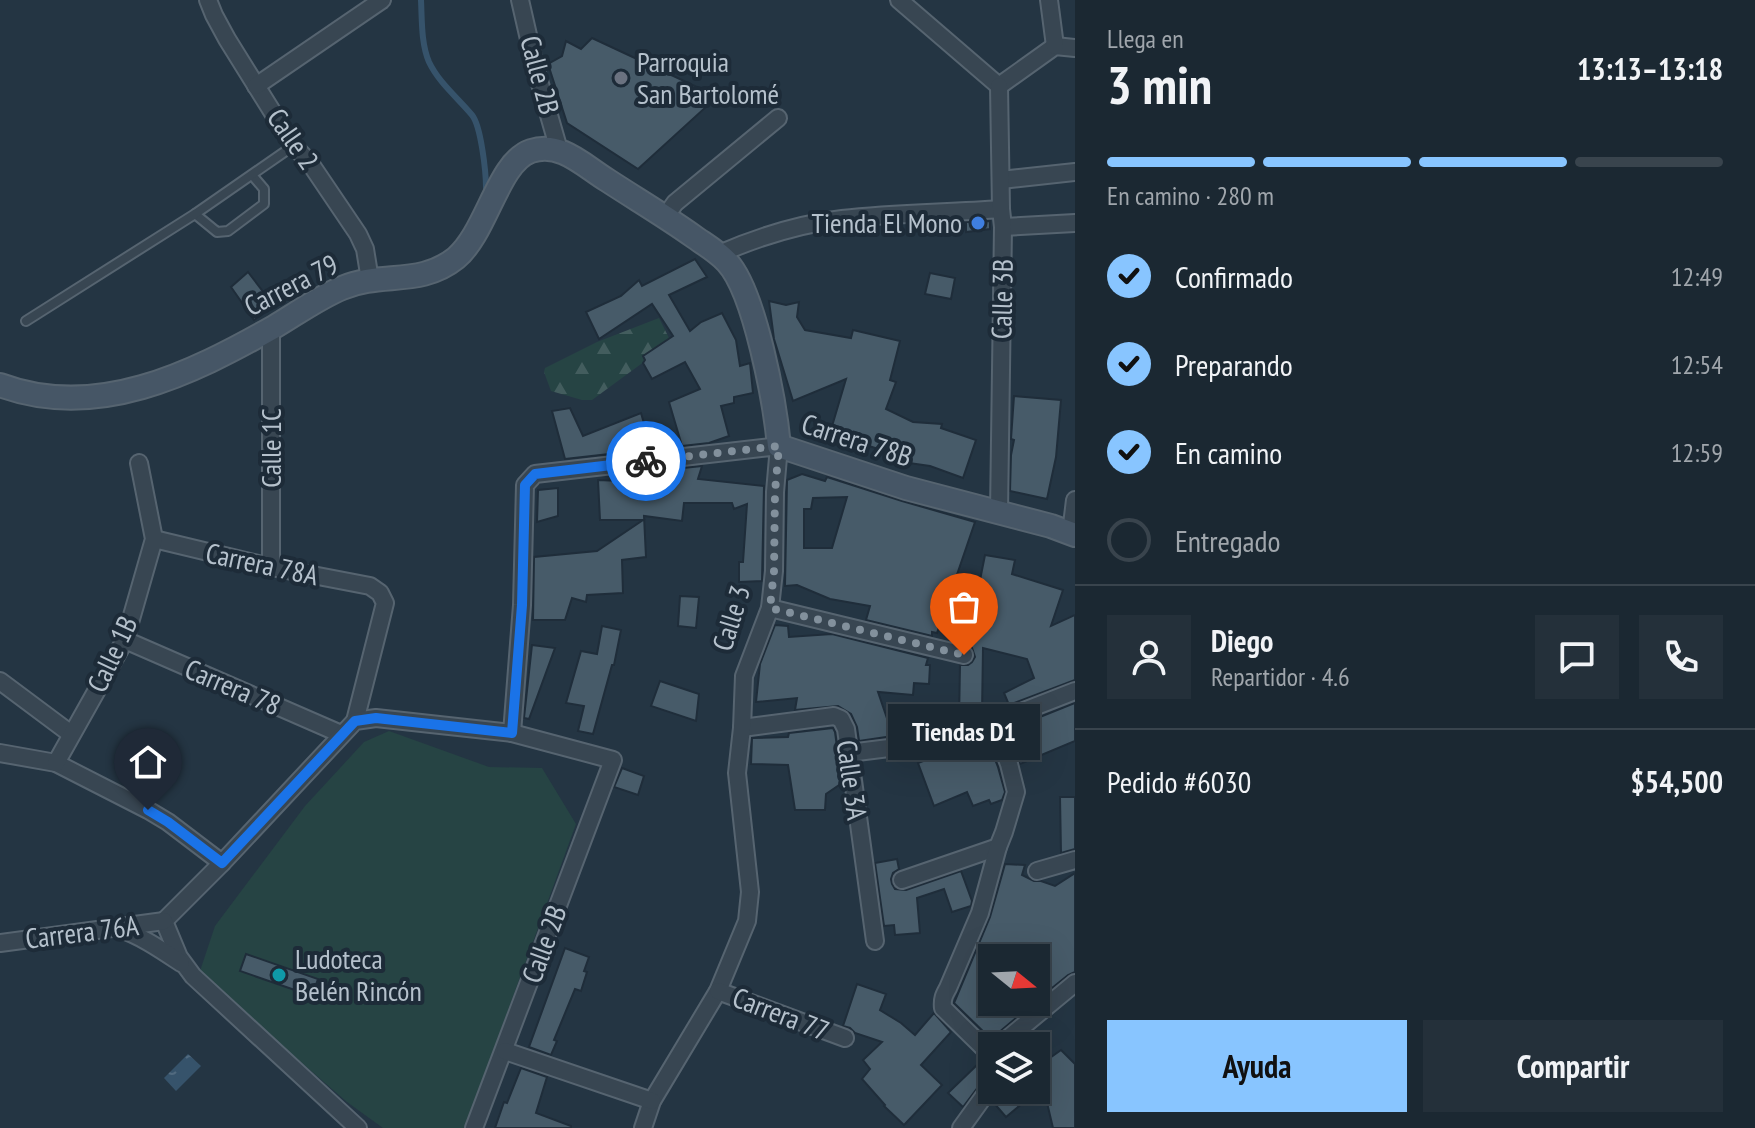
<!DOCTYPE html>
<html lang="es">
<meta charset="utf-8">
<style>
:root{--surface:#1b2832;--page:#24303a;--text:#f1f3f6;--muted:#a0a6ac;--line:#39444d;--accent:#88c5ff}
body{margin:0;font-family:"PT Sans Narrow",sans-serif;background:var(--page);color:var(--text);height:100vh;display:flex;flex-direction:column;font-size:30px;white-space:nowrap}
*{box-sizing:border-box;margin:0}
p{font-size:26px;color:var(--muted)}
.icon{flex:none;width:44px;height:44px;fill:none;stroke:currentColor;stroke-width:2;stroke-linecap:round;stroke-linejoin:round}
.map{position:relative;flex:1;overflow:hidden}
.details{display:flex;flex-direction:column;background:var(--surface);width:680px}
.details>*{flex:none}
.needle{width:52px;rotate:108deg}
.controls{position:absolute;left:978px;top:944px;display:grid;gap:16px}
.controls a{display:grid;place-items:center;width:72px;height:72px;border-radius:0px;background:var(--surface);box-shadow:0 8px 32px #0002,0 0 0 2px var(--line);font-size:40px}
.pin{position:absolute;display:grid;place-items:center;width:68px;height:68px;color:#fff;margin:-82px -34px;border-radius:50% 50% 50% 0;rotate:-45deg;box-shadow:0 0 8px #0007}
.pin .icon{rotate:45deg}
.courier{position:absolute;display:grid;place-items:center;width:80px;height:80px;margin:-40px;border:6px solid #1a73e8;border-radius:50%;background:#fff;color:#222;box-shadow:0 2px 10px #0007}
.bubble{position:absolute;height:56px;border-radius:0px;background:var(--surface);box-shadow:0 8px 32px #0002,0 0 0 2px var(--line);font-size:26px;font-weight:800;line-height:56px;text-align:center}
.headline em{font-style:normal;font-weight:800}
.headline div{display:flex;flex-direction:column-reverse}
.headline{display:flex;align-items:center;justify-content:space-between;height:136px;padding:0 32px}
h1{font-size:52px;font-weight:800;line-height:60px}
.bar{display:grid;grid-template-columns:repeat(4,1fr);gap:12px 8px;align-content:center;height:96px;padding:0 32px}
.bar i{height:10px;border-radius:6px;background:var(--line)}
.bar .current{background:var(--accent)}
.bar p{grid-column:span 4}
.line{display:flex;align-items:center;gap:20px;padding:0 32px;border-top:2px solid var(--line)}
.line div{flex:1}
.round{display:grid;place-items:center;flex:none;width:84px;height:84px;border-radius:0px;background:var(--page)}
ol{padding:0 32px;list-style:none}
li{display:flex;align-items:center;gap:24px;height:88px}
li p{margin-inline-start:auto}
li .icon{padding:8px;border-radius:50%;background:var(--accent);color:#111;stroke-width:4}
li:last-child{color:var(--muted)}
li i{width:44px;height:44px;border:4px solid var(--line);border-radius:50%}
.cta{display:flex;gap:16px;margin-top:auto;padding:16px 32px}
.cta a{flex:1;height:92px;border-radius:0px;background:var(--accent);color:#111;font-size:32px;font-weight:800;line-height:92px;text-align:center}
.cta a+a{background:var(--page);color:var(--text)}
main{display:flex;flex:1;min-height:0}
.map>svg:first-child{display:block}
</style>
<main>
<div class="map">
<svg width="1075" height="1128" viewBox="0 0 1075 1128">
<defs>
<pattern id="forest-firs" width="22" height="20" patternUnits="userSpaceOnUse" patternTransform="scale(2)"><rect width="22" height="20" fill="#264444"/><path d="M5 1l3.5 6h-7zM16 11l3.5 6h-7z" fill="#435d5e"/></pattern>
<pattern id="water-ripples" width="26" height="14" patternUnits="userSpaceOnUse" patternTransform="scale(2)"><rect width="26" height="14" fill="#36536b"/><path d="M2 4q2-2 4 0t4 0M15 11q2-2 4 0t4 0" fill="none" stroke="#516a7f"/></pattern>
</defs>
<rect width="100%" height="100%" fill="#243543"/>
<path fill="url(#forest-firs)" d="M659 318 671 342 592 400H582L551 391 544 372 545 368 597 342Z"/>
<path fill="#264444" d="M389 731 489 767 542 768 576 824 465 1128H383L347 1102 199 974 215 926 305 806 364 742Z"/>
<path fill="url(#water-ripples)" d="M188 1054 201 1066 176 1091 164 1078Z"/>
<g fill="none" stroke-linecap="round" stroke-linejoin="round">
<path stroke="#36536b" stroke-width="6" d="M421 0C422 20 421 43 429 62 439 83 458 98 472 115 481 126 486 172 486 188"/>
</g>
<g fill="#475b69" stroke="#1f2d3a" stroke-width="2" fill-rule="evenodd">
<path d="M592 38 712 94 706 107 638 169 567 123 548 64 562 56 566 41 581 49Z"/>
<path d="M990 221V229L966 232V222Z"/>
<path d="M695 259 707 277 669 295 690 331 701 322 722 313 736 340 740 366 750 363 753 393 734 397V403L721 406 729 436 709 443 682 446 669 402 700 389 685 362 652 379 643 363 645 360 643 356 673 336 652 304 599 339 586 312 621 296 639 280 642 286Z"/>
<path d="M248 272 274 306 254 320 231 287Z"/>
<path d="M930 273 955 278 951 299 925 294Z"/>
<path d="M769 301 786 305 799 302 797 317 805 330 851 338 853 330 900 341 890 380 896 382 886 409 913 422 942 424 941 428 976 440 963 478 930 466 909 463 910 461 899 456 830 433 846 379 793 401 774 339Z"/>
<path d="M1014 396 1061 400 1056 457 1047 499 1010 491 1011 455 1014 440 1011 439Z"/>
<path d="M570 408 583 436 641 413 650 444 618 453 565 459 552 411Z"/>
<path d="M702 466 698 479 764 486 762 581 739 582V562H743L747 504 734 509 732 503H684L682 521 644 516 646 557 622 560 623 593 587 595 586 602 572 598 565 620H533L534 557 597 551 643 520H600L598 480 644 482V476L664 475V470Z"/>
<path d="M802 474 825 481 827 477 902 501 975 522 937 633 932 632V636L866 620 870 606 830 599 797 585 785 586 787 480ZM847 497 832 548H804V509H811L813 498Z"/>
<path d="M558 488V516L537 522 538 490Z"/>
<path d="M985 555 1015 560 1012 574 1063 590 1051 626 1075 615V680L1009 705 1004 693 1034 678 1027 659 983 648 982 714 959 720 960 665H968L972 662 975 657 972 648 967 645Z"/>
<path d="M680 596 699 597 696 628 678 626Z"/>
<path d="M775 625 788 626 789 637 832 634 928 658 926 665H930L929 684 914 683 913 695 878 692 893 736 859 741 857 727 851 714 838 706 795 710 797 698 756 702 760 664Z"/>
<path d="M602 626 621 630 614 665H612L593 734 578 731 584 706 566 703 581 651 597 654Z"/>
<path d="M532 645 555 648 529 719 524 718Z"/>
<path d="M660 681 699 694 696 721 651 706Z"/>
<path d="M1075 703V741L1020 764 1008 730Z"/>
<path d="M833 728 835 732 842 783 826 794 825 810H795L788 765 751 764 752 738 788 737 789 733Z"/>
<path d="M982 738V741L987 739 998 767 1005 792 1002 800 991 804 989 800 973 806 967 792 934 806 918 763Z"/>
<path d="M622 768 644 776 638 795 614 787Z"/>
<path d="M1060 797H1075V849L1061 853Z"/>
<path d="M897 859 899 869 893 873 891 879 892 884 895 889 906 890 961 871 972 901 971 906 952 912 944 889 917 898 920 933 895 935 894 925 884 926 875 863Z"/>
<path d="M1005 864 1025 865 1022 875 1034 881H1041L1055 886 1075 873V972L1068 975 1036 1001V958H992V1002H1035L991 1039 954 1003 990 917Z"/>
<path d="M565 948 589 957 584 971 587 972 581 991 575 989 554 1040 557 1041 551 1055 529 1047Z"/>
<path d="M246 954 318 979 312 996 240 971Z"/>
<path d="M857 984 886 994 880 1010 901 1023 915 1035 934 1013 951 1032 921 1065 942 1085 904 1125 884 1106 885 1105 862 1079 870 1069 863 1060 882 1042 855 1033 850 1028 843 1026Z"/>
<path d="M1061 1050 1075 1064V1128H1053L1044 1090 1036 1098V1092L1006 1117 993 1102 1002 1090H1036V1068Z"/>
<path d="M977 1065 987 1075 963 1107 948 1093Z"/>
<path d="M521 1068 547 1077 536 1113 571 1126V1128H495L504 1102 507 1103Z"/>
</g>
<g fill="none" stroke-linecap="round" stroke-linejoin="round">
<g stroke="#566470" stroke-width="12">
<g id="lane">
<path d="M195 214 217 232 228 231 264 204V189L252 175"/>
<path d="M26 321 195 214 293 146"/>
</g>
</g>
<g stroke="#566470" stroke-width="20">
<g id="street">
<path d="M208 0 214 15 227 39 293 145 310 163 358 234 365 249 370 280"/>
<path d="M520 0 536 70 559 150"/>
<path d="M899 0 999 86 1055 46 1075 48"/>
<path d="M1049 0 1055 46"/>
<path d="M256 86 382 0"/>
<path d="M1001 180 1075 172"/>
<path d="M665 217 675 203 778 118"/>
<path d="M1003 227 1075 223"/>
<path d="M719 254C758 237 799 224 842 219 895 213 948 213 1001 209"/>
<path d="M999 513 1003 227 1001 209 999 86"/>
<path d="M1071 533 1075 500"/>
<path d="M154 539 271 567 370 586 380 593 385 603 355 721"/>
<path d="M271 567V329"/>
<path d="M770 608 964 655"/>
<path d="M125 640 341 734"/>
<path d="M0 681 71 734"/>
<path d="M742 728 834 716 841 719 846 729 875 941"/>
<path d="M512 733 522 605 525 485 535 474 779 446 775 492 774 571 770 608 744 676 742 728 737 773 750 892 747 921 718 991 652 1101 643 1128"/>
<path d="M0 753 56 763 148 810 168 822 222 863"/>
<path d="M849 753 913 745 993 723 1075 691"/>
<path d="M56 763 125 640 154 539 139 463"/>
<path d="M1037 871 1075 860"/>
<path d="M902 880 998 847"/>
<path d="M164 921 222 863 355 721 376 718 512 733 613 760 474 1128"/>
<path d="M164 921 179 957 193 976 358 1128"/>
<path d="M118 928C141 936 160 949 181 963"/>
<path d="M0 943 164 921"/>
<path d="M718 991 845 1038"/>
<path d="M999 1046 1075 983"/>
<path d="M505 1051 652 1101"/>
<path d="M992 1056 943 1008C942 999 944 995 948 988L980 913 998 847 1004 832 1016 792 1009 764 993 723"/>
<path d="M961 1128 992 1085"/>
</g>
</g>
<g stroke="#566470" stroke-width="26">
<path id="secondary" d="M0 385C96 421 191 374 274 327 296 314 318 298 342 288 382 271 420 287 456 258 487 232 498 162 531 151 561 141 584 166 607 180 636 199 665 216 693 236 704 244 717 251 727 262 755 292 775 403 779 446L906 488 1051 526 1075 535"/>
</g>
<use href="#lane" stroke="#384652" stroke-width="8"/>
<use href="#street" stroke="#384652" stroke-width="16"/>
<use href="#secondary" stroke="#465666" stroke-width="22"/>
</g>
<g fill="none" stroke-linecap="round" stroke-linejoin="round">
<path stroke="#82909c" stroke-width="8" stroke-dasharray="0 14.4" d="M646 461 779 446 775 492 774 571 770 608 964 655"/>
<path stroke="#1a73e8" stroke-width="10" d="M148 810 168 822 222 863 355 721 376 718 512 733 522 605 525 485 535 474 646 461"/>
</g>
<circle fill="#6b7280" stroke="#1d2b38" stroke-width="3" cx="621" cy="78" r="8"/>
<circle fill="#3f7fe0" stroke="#1d2b38" stroke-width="3" cx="978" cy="223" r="8"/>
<circle fill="#0f9aa8" stroke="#1d2b38" stroke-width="3" cx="279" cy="975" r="8"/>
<g text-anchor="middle" stroke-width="8" stroke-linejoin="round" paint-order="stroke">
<g font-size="28" fill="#b5c1cc" stroke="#1d2b38" text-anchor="start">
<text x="637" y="72">Parroquia<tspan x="637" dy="32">San Bartolomé</tspan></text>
<text x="962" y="233" text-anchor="end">Tienda El Mono</text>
<text x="295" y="969">Ludoteca<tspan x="295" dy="32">Belén Rincón</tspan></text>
</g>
<g font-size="28" fill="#b5c1cc" stroke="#1d2b38">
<text transform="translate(540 75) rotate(75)" y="10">Calle 2B</text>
<text transform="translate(293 139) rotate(55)" y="10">Calle 2</text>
<text transform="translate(291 285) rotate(-27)" y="10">Carrera 79</text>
<text transform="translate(1002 299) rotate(-89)" y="10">Calle 3B</text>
<text transform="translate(857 440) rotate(18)" y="10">Carrera 78B</text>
<text transform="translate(271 448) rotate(-90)" y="10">Calle 1C</text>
<text transform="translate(262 564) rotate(12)" y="10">Carrera 78A</text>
<text transform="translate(731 618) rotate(-73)" y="10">Calle 3</text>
<text transform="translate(112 654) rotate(-65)" y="10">Calle 1B</text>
<text transform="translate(233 687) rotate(23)" y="10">Carrera 78</text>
<text transform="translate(852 780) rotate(82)" y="10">Calle 3A</text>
<text transform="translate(82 932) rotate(-7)" y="10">Carrera 76A</text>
<text transform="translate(544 944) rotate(-70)" y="10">Calle 2B</text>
<text transform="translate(781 1014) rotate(21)" y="10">Carrera 77</text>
</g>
</g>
</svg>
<div class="controls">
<a><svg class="needle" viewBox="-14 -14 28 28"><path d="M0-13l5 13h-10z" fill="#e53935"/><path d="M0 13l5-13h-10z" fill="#a0a6ac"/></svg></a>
<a><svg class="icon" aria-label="layers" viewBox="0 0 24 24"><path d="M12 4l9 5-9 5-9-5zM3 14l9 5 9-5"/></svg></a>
</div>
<div class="pin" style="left:964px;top:655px;background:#ea580c"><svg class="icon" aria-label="bag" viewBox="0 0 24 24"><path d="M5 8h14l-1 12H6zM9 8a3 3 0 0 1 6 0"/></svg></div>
<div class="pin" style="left:148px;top:810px;background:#1f2937"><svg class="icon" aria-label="home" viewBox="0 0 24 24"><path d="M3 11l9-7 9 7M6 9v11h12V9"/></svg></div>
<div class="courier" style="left:646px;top:461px"><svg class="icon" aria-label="bike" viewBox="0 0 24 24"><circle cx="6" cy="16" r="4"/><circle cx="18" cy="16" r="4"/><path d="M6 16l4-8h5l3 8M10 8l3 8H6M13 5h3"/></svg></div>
<div class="bubble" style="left:888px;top:704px;width:152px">Tiendas D1</div>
</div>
<section class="details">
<div class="headline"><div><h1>3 min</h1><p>Llega en</p></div><em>13:13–13:18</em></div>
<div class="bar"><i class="current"></i><i class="current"></i><i class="current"></i><i></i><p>En camino · 280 m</p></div>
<ol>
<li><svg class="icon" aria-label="check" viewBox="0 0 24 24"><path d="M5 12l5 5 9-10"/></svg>Confirmado<p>12:49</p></li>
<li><svg class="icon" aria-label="check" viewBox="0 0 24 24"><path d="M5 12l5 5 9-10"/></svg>Preparando<p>12:54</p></li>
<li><svg class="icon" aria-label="check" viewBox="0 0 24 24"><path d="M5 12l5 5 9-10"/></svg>En camino<p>12:59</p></li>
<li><i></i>Entregado</li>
</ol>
<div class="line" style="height:144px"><a class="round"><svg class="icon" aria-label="person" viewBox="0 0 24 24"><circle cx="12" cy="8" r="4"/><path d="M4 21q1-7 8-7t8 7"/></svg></a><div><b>Diego</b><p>Repartidor · 4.6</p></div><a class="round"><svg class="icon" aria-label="chat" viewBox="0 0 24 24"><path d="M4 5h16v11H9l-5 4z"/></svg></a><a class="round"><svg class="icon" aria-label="phone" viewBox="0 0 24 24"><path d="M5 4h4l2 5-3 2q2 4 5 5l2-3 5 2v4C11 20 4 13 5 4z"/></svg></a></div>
<div class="line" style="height:104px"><div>Pedido #6030</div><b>$54,500</b></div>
<div class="cta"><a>Ayuda</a><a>Compartir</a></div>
</section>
</main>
